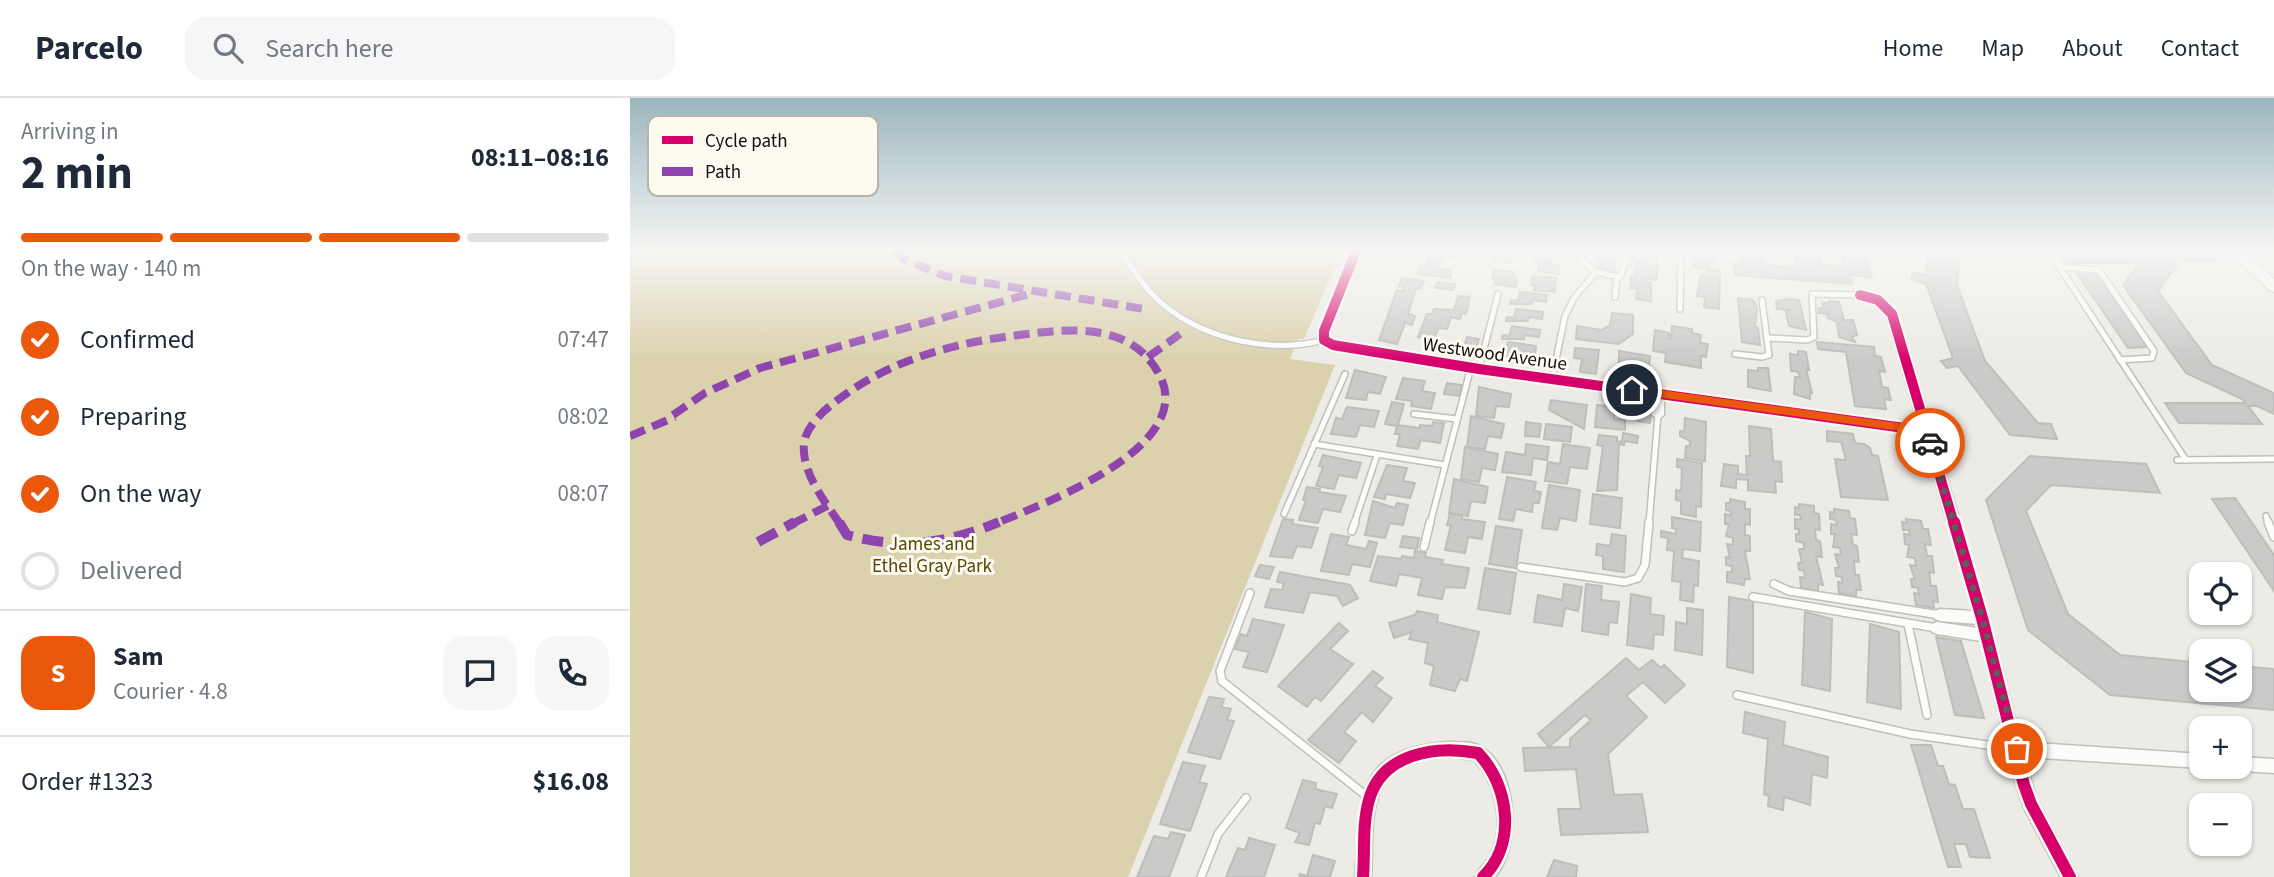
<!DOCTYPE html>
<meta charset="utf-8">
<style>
:root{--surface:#fff;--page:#f6f6f7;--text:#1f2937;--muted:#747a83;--line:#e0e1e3;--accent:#ea580c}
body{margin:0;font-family:"Source Sans 3",sans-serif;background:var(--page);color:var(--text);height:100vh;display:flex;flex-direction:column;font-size:26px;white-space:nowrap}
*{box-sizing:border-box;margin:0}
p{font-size:23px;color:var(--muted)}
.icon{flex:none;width:38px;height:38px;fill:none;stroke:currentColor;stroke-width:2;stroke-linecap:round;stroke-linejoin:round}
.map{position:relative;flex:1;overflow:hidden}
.details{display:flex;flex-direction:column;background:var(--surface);width:630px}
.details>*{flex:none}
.fabs{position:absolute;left:1559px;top:464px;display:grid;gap:14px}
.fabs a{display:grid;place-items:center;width:63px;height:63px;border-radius:14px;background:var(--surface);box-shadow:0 2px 5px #0004;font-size:35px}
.pin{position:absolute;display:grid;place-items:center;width:60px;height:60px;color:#fff;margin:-30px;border:4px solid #fff;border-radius:50%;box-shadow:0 2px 7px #0007}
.courier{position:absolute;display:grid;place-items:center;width:70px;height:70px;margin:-35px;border:5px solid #ea580c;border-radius:50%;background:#fff;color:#222;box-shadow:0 2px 9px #0007}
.summary em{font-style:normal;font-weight:700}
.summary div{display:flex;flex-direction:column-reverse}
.summary{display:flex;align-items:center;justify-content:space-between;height:119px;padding:0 21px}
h1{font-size:46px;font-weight:700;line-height:52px}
.bar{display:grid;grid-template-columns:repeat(4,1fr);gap:10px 7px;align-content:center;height:84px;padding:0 21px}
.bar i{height:9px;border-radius:5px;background:var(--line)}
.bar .active{background:var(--accent)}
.bar p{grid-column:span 4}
.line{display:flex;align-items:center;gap:18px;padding:0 21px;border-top:2px solid var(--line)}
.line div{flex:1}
.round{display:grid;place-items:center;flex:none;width:74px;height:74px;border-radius:21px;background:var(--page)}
ol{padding:0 21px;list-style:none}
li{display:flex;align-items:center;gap:21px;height:77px}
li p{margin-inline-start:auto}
li .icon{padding:7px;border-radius:50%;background:var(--accent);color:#fff;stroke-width:4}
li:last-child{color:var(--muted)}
li i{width:38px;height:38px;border:4px solid var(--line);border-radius:50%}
header{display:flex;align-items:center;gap:42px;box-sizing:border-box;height:98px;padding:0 35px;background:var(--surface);border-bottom:2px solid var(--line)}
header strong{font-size:33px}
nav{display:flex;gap:38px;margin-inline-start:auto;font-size:24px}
.search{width:490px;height:63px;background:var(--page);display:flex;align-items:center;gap:18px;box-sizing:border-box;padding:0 24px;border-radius:21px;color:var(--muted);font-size:26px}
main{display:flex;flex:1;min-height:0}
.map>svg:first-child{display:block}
</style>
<header>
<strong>Parcelo</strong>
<div class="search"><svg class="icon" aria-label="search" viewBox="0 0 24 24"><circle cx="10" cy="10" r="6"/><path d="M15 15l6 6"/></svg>Search here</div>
<nav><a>Home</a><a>Map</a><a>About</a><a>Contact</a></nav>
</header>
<main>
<section class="details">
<div class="summary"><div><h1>2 min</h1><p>Arriving in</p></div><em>08:11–08:16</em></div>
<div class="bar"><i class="active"></i><i class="active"></i><i class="active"></i><i></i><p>On the way · 140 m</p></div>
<ol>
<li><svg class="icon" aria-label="check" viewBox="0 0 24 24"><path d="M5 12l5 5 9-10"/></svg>Confirmed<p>07:47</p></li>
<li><svg class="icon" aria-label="check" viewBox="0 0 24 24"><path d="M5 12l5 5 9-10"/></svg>Preparing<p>08:02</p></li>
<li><svg class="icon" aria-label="check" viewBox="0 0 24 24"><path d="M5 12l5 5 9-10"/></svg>On the way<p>08:07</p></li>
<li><i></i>Delivered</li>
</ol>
<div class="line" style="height:126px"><b class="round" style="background:var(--accent);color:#fff">S</b><div><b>Sam</b><p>Courier · 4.8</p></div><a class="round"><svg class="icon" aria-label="chat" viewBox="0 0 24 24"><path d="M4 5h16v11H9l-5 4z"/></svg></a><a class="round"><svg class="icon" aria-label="phone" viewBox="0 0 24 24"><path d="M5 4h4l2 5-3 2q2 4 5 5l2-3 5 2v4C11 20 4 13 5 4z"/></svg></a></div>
<div class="line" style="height:91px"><div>Order #1323</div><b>$16.08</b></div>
</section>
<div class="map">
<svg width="1644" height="779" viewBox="0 0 1644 779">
<rect width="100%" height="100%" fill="#ecebe6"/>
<path fill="#dbd1ac" d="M0 153H712L674 241H668L660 261 705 267 498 779H0Z"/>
<g fill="#c9cbc9" stroke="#bcbebc" stroke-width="2">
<path d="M779 153H828L829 159 812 161 809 171 822 172 820 180 788 176 791 166 796 167 799 158Z"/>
<path d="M864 153H882L880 165 863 163Z"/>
<path d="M901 153H922L921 165 904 163 905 158 901 157Z"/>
<path d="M970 153H986L984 172 967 170Z"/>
<path d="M1064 153H1084V165L1078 163V170L1090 173 1089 211 1074 209 1075 199 1067 198 1071 177 1076 176 1077 172 1063 169Z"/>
<path d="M1112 153H1130L1131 164 1139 167 1166 170 1164 153H1188L1191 167 1214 168 1211 153H1235L1242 179 1220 177 1222 186 1105 177 1104 165 1113 166Z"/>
<path d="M1297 153H1331L1327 187 1355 263 1408 325 1421 326 1427 341 1380 337 1328 268 1317 270 1311 263 1323 260 1296 186 1281 181 1283 174 1296 178Z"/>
<path d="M1429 153H1497L1511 162 1518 153H1577L1584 163H1550L1528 193 1582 267 1644 295V316L1627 308H1618L1632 326 1549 325 1535 305H1615L1612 301 1556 275 1493 187 1507 168 1504 165H1436Z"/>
<path d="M1015 159 1027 160V182L1015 180 1014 184 1021 185V203L1006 201 1007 190H1000L1001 178H1005L1006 163 1014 164Z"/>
<path d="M909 166 929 167V176L908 173Z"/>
<path d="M864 172 884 174V180L887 181 886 189 865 186 866 181H862Z"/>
<path d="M1446 174H1466L1517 249 1498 250Z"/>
<path d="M902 178 926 180 925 194 904 192 905 187H901Z"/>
<path d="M772 180 794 183 790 191H786L778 216 785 218 782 227 775 225 767 246 749 242 767 192 773 193 774 188H769Z"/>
<path d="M807 184 825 186 823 192 805 190Z"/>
<path d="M890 194 917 197 916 204 903 202 902 206H880L881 202 888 203Z"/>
<path d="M828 198 840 199 836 216 832 215 830 221 821 219 817 231 808 230 804 242 788 239 797 216H802L804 211 824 212Z"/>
<path d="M1108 200 1123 202 1127 210 1125 229 1128 230 1130 247 1112 244Z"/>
<path d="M1160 201 1169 202 1176 232 1159 228 1156 213 1162 212 1147 211 1146 203Z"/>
<path d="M1199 203 1209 204 1214 222H1223L1227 237 1222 239 1225 244 1209 239 1207 224 1198 220 1197 216 1188 215 1189 210 1194 211 1192 205H1199Z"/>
<path d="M886 211 913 214 912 221 899 219 898 223H876L877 219 884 220Z"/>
<path d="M982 215 1003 217V236L989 246 946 241 947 228 971 232 980 227Z"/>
<path d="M882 228 910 232 909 239 895 237 894 241H872L873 237 879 238Z"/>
<path d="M1042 228 1062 231V235L1071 237 1070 245 1078 246 1076 259 1071 258V270L1035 264 1036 255 1023 253 1025 232 1039 235V241H1041Z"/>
<path d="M837 239 849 241 846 250 834 249Z"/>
<path d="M878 244 906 248 905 255 891 254V258H868V254H875Z"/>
<path d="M1187 244 1244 249 1245 258 1251 259 1255 274 1249 273 1252 289 1258 290 1261 302 1254 301 1256 311 1225 308 1216 254 1188 251Z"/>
<path d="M945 250 969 252 966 276 950 274 952 261 944 260Z"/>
<path d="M989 253 1020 258 1019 268 1005 266 1003 280 989 279Z"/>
<path d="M1168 253 1176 254 1179 272 1176 271 1182 295 1180 294V301L1164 296 1165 279H1170L1168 274 1161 273 1160 256 1168 257Z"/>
<path d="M1128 270H1138L1141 293 1118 289V272L1128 273Z"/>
<path d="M725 272 756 279 750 296 738 294 736 302 716 300Z"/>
<path d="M773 280 795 283 792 293 805 295 801 311 781 308 782 303 766 301Z"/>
<path d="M817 285 832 287 829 298 814 296Z"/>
<path d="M849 289 881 296 879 309 866 308 864 320 846 318Z"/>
<path d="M921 302 957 307 954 331 919 312Z"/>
<path d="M762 304 774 306 768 327 790 330V327L802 328 803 324 814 325 810 345 791 342 788 351 767 348 770 336H765L767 328 755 326Z"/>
<path d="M967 307 985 309 984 321 995 322V332L965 329Z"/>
<path d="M717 309 749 313 744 329 730 327 726 339 701 336 706 320 712 321Z"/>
<path d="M1009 313 1021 314 1020 325 1007 323Z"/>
<path d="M841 318 874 326 871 340 858 338 855 351 837 349Z"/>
<path d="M1055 320 1076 324 1075 363 1055 360 1056 348H1060V343L1050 338V333L1054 334Z"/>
<path d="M896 324 911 326 909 339 895 338Z"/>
<path d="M916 326 942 329 940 344 914 341Z"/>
<path d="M1119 328 1141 331 1143 363 1151 364 1152 384 1145 383 1146 395 1118 392V382L1106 381V390L1091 388 1094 366 1108 368V376L1117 377 1116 358H1120Z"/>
<path d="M1197 333 1223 336 1225 345 1234 346 1240 350 1242 357 1248 358 1258 402 1211 399 1205 361 1216 362 1211 344 1197 343Z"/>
<path d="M993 335 1008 338 1007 345 995 343 994 347 989 346 987 392 967 393 973 348 967 347 969 337 987 339V343L992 344Z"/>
<path d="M896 346 919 349 917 362 903 360 901 377 872 374 876 354 895 357Z"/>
<path d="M933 346 960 350 957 371 940 369 937 386 915 383 918 364 930 366Z"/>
<path d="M835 349 868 356 865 372 852 370 849 384 831 381Z"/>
<path d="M693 357 731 365 726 380 709 377 704 391 686 388 693 369 689 368Z"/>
<path d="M1400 358 1516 366 1530 395 1421 387 1396 413 1438 516 1490 557 1572 565V592H1610V568L1644 571V612L1480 597 1398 532 1356 402Z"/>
<path d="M1047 361 1072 365 1071 409 1066 408V419L1051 416V403L1046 402V392L1051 393 1052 370 1047 369Z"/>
<path d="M757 367 777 370 773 383 785 385 780 400 756 396 755 401 744 399Z"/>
<path d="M877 379 906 384 904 393 911 394 909 405H903L902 414 886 411 883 423 869 421Z"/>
<path d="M824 381 858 389 855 405 841 403 838 418 819 415Z"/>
<path d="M919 387 950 392 946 423 930 420 927 432 912 430Z"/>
<path d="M677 389 690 391 689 394 716 398 710 414 693 411 688 425 669 422 676 402H673Z"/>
<path d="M963 396 992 400 990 430 960 426Z"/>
<path d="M1605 400 1644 457V493L1582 401Z"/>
<path d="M1100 401 1115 404V411H1120V427L1115 426V437L1120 438V453H1115L1120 481H1115L1114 487 1097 484V474H1102V468L1096 467V459L1100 460 1097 446 1103 447V440L1096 438 1099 426H1095V416L1101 417V413L1096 412V405H1100Z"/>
<path d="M743 403 765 410 767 405 778 407 773 427 760 425 755 440 735 437Z"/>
<path d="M1169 406 1184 408V415L1189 416 1190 432 1185 431 1186 442 1190 443 1192 459 1186 458 1193 487 1188 486V493L1171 490 1170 479 1175 480 1174 473 1169 472 1168 465H1172L1169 451H1174V445L1166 443V436H1169V431H1165V421L1171 422 1170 417H1165V409L1169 410Z"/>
<path d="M1204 411 1219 413 1220 420 1225 421 1227 437 1221 436 1223 447 1227 448 1229 464 1224 463 1225 477H1229L1231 492H1226V498L1209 495 1208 484 1212 485V479L1206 478 1205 470H1209L1205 456 1211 457 1210 450 1203 449 1205 436H1201V426L1207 427 1206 422 1200 421V414L1204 415Z"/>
<path d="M820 416 832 417V421L855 424 852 441 838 439 835 455 815 452 821 427H817Z"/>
<path d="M1042 419 1071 424 1070 453 1053 451 1052 460 1069 463 1068 488 1064 487 1063 504 1050 502 1051 484 1042 483 1044 453 1037 452 1038 440 1031 439V433L1046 436V431L1042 430Z"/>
<path d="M653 421 663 422 662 426 688 430 681 450 667 448 662 460 640 458Z"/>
<path d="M1276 421 1291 423 1293 431H1298L1301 447 1295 446 1297 458H1302L1304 475 1299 474 1301 488H1306L1308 504 1303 503 1304 510 1286 507 1284 495 1289 496 1288 490 1282 489 1281 481H1285L1280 467 1286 468 1285 460 1277 459 1279 447 1275 446 1274 436 1280 437 1279 432H1273L1272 424 1277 425Z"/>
<path d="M866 428 892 432 886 470 859 466Z"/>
<path d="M701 436 719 439 716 447 736 451 739 443 747 445 740 469 722 466 719 477 691 473Z"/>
<path d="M982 436 996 438 994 474 973 471V458L966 457 967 446 980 448Z"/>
<path d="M773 438 789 440 787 451 770 449Z"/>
<path d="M785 453 796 455 795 459 813 462 812 466 839 470 835 490 815 489 812 501 788 497 792 480 769 476 766 488 740 483 748 458 771 461 772 458 784 460Z"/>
<path d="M630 467 644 469 639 481 625 478Z"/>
<path d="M855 470 886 475 880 516 848 511Z"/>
<path d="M650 474 720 487 728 500 713 508 707 498 680 494 673 515 635 509 641 491 652 492 654 485 647 484Z"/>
<path d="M934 486 952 489 948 513 935 510 932 528 904 524 908 497 932 502Z"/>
<path d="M956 486 972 488 971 502 989 504 987 525 979 524 978 537 952 533Z"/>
<path d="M1001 496 1021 500 1020 516 1034 518 1033 537 1024 536 1023 551 997 547Z"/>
<path d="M1099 499 1123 503V575L1097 569Z"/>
<path d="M1057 510 1073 512 1072 557 1045 552 1046 524 1057 526Z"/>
<path d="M787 513 808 517 807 524 849 534 837 583 830 581 825 593 800 587 804 568 795 565 798 545 779 541 782 534 764 540 759 525 785 517Z"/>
<path d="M1175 514 1202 521 1200 593 1172 587Z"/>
<path d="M623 521 654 527 637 574 613 569 619 554 605 551 611 536 617 538Z"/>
<path d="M709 525 718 533 700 551 723 566 691 603 685 599 677 609 648 588Z"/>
<path d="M1240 526 1269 534 1271 611 1237 604Z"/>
<path d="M1306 539 1331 543 1354 620 1325 617Z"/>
<path d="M996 560 1009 572 1022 562 1031 570 1034 567 1055 587 1035 605 1013 584 996 598 1017 619 978 656 984 697 1012 696 1018 734 931 737 928 711H951L946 671 895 673 893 650 940 649V641L961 622 955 617 919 649 908 636Z"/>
<path d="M743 573 753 580 745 588 762 600 743 624 732 614 714 634 726 643 709 665 678 642Z"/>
<path d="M579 599 594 601 591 609 601 611 597 622 604 623 590 661 558 654Z"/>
<path d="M1115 614 1155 624 1153 647 1198 659 1197 680 1182 676 1180 707 1154 699 1153 712 1138 708 1139 698 1134 696 1138 641 1113 635Z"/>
<path d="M1281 647H1301L1308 668H1313L1319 686 1325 687 1333 711H1344L1360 760 1340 759 1336 746H1324L1331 769H1318Z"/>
<path d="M553 664 575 668 569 684 577 686 560 733 530 726Z"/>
<path d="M673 682 686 685 685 691 707 696 702 710 695 708 690 726 685 725 679 747 665 744 670 735 656 730Z"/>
<path d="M541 734 555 737 539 779H507L524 738 538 741Z"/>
<path d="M619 740 645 747 634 779H596L608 750 615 752Z"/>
<path d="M683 757 705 763 700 779H669L670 776 677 778Z"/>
<path d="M924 762 947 768 946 779H917Z"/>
</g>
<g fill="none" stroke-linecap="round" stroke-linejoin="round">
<g stroke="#c0bfbb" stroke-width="8">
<g id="lane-far1">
<path d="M492 153C503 173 516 193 535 208 577 242 643 256 694 242"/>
<path d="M952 153 951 161 966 174"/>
<path d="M1023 153 1051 157 1050 211"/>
<path d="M1419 153 1556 362"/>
<path d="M1429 169 1469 172 1524 253 1522 260 1490 262"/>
<path d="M985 199 987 178"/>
<path d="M1138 240 1178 242 1184 239 1182 196 1230 197"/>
<path d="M1105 256 1132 259 1139 257 1132 202"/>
<path d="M849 271 868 196"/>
<path d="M922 281 935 218 944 200 966 174 990 179 997 159 1006 153"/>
<path d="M784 316 827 321"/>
<path d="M684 346 815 367"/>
<path d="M1547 362 1644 361"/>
<path d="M654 416 715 276"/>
<path d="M1636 418 1639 426"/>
<path d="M724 426 747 357"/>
<path d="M800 426 841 269"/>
<path d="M1019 426 1028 317"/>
</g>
</g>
<g stroke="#c0bfbb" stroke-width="10">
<g id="lane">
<path d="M1638 424 1644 439"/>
<path d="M722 433 725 424"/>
<path d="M794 449 800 424"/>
<path d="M891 469 995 484 1008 480 1015 467 1019 424"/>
<path d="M1144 486 1159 493 1310 517"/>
<path d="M620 495 590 573 592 583 739 700"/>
<path d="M1123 499 1307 530"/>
<path d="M1278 526 1297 617"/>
<path d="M1107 597 1280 636 1385 651"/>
<path d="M571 779 588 736 616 700"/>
</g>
</g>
<g stroke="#c0bfbb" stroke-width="3">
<g id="street">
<path d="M721 153H731L699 233V240L706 244 849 267 1289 328 1257 217 1245 205 1226 199 1225 197C1240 187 1258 204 1267 216L1359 520 1391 644 1572 656V668H1577L1572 670 1394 659 1407 702 1448 779H1431L1395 712 1386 687 1351 543 1307 536 1302 534 1300 530 1302 526 1307 524 1348 530 1347 526 1310 523 1305 521 1303 517 1305 513 1310 511 1343 513 1292 337 1034 301V317L1028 321 1022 317 1023 299 849 275 699 250 690 245 689 233Z"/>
<path d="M816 644C827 644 844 643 853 650 888 673 891 749 865 779H845C848 770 857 765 861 756 875 726 866 685 844 662 808 655 758 661 747 702 740 727 743 754 741 779H725C732 704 720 653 816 644Z"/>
<path d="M1610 659 1644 661V675L1610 673 1605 671 1603 668H1610Z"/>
</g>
</g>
<g stroke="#c0bfbb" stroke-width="2">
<path id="secondary" d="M1598 153H1614L1644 181V194L1639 192Z"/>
</g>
<use href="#lane-far1" stroke="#fcfcfb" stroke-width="5"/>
<use href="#lane" stroke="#fcfcfb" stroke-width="7"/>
<use href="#street" fill="#fcfcfb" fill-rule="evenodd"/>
<use href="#secondary" fill="#fcfcfb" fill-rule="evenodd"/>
<g stroke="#8e44ad" stroke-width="8" stroke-dasharray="16 8" stroke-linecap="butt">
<path d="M265 153 274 161 315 178 514 211"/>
<path d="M518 259 550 236"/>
<path d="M43 317 75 295 130 270 403 195"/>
<path d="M0 338 45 319"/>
<path d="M162 426 199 407"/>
<path d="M210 426C195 404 171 374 174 345 176 329 193 313 205 304 262 260 327 244 397 236 423 233 450 230 476 236 500 242 517 254 529 276 569 349 413 406 364 426"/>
</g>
<g stroke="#8e44ad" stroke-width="10" stroke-dasharray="21 10" stroke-linecap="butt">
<path d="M209 424 217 437C272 452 316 446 369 424"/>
<path d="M128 444 165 424"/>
</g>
<g stroke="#fdfaf0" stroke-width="14">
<g id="cycleway-far1">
<path d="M726 153 694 233V242L703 247 849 271 1296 333"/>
<path d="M1230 197 1248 202 1262 216 1324 426"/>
</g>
</g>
<g stroke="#fdfaf0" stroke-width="17">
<g id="cycleway">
<path d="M1324 424 1352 520 1394 687 1401 706 1440 779"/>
<path d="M733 779C735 754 732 727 739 702 752 655 806 647 848 655 879 687 887 746 853 779"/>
</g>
</g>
<use href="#cycleway-far1" stroke="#d6006c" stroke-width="10"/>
<use href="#cycleway" stroke="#d6006c" stroke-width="12"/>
</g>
<linearGradient id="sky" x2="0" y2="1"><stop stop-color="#9bb6be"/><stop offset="0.58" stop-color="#f6f6f4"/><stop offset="1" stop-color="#f6f6f4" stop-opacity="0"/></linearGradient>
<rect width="1644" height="263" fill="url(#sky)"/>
<path fill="#ea580c" d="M1002 288 1296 329 1300 330 1305 345 1304 347H1296L1292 336 999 295 997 292Z"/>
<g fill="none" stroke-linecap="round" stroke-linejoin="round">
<path stroke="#5e5d5a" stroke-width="7" stroke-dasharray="0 12.6" d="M1300 345 1352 520 1387 651"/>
</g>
<g text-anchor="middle" stroke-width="6" stroke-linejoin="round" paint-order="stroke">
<g font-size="19" fill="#12110e" stroke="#fdfaf0">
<text transform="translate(865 255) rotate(8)" y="7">Westwood Avenue</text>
</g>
<g font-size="19" fill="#574807" stroke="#fdfaf0">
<text x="302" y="452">James and<tspan x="302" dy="22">Ethel Gray Park</tspan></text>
</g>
</g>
<rect x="18" y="18" width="230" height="80" rx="10" fill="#fdfaf0" stroke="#b6b4ac" stroke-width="2"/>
<rect x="32" y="38" width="31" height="8" fill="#d6006c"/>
<rect x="32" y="69" width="31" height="9" fill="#8e44ad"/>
<g font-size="19" fill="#12110e">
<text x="75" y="49">Cycle path</text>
<text x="75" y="80">Path</text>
</g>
</svg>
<div class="fabs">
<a><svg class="icon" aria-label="locate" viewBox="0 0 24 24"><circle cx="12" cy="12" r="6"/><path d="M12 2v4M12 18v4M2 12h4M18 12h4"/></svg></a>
<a><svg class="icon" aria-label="layers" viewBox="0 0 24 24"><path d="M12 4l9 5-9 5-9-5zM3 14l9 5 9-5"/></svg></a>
<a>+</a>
<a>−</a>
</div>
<div class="pin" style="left:1387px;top:651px;background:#ea580c"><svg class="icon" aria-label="bag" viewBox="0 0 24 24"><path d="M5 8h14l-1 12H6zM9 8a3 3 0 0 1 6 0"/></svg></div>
<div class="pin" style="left:1002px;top:292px;background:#1f2937"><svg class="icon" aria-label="home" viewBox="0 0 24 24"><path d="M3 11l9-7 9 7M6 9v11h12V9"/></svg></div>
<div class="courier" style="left:1300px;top:345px"><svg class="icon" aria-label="car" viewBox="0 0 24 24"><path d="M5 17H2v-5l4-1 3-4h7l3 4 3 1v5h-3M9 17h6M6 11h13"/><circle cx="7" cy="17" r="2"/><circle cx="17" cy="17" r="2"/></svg></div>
</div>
</main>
